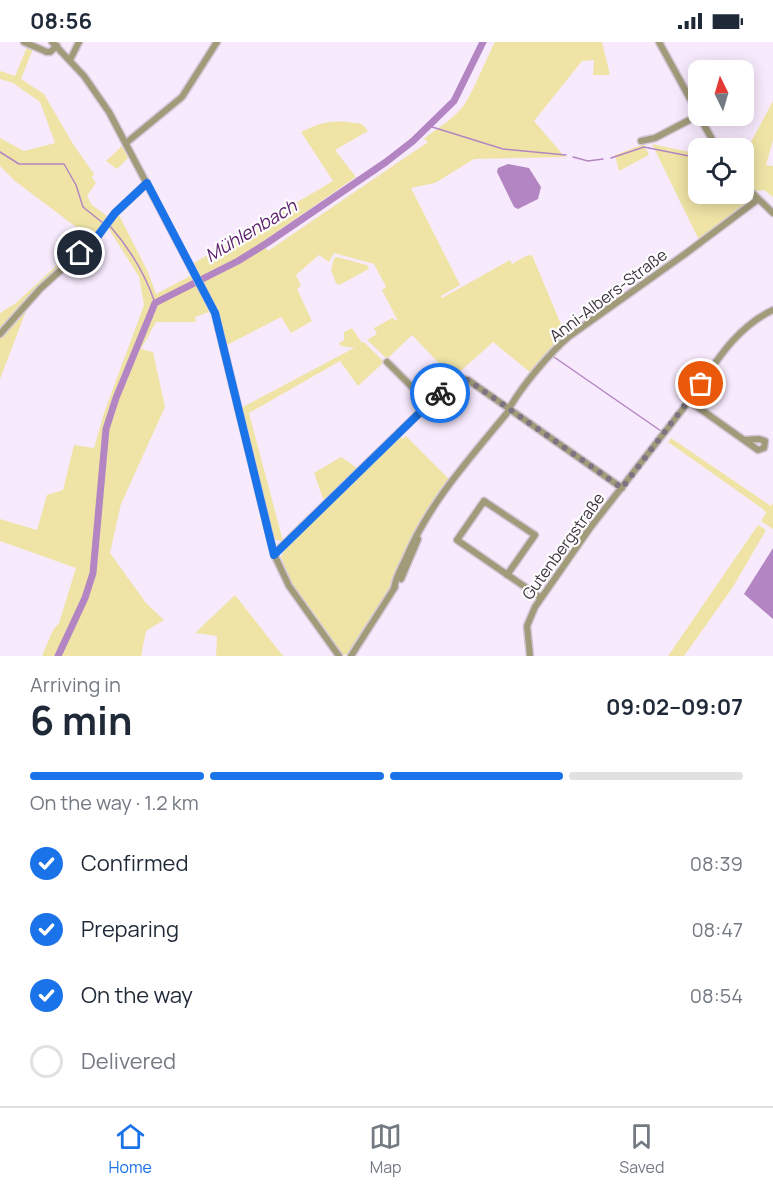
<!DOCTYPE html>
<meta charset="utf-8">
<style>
:root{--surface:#fff;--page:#f2f2f3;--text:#1f2937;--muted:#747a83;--line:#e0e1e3;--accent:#1a73e8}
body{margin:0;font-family:Manrope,sans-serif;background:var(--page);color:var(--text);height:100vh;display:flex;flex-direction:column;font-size:22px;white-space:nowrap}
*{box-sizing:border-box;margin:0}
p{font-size:20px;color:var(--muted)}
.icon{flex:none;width:33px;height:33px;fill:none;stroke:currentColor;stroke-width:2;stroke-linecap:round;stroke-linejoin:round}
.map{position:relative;height:614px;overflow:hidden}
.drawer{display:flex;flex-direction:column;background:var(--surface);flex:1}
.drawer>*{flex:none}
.needle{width:39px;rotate:355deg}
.controls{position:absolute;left:688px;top:18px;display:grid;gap:12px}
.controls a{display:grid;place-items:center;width:66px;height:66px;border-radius:12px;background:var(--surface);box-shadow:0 3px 15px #0003;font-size:30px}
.pin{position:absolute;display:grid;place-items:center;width:51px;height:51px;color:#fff;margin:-26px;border:3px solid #fff;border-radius:50%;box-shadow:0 2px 6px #0007}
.courier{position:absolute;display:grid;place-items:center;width:60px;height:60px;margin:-30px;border:4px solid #1a73e8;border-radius:50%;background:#fff;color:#222;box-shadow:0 2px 8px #0007}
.headline em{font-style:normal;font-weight:700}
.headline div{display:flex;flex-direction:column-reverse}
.headline{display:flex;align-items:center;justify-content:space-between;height:102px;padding:0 30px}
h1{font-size:39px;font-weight:700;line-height:45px}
.bar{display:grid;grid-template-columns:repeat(4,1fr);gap:9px 6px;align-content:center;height:72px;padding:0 30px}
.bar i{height:8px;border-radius:4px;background:var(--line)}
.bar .active{background:var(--accent)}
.bar p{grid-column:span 4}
ol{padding:0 30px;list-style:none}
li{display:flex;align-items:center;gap:18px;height:66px}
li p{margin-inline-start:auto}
li .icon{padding:6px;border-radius:50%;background:var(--accent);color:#fff;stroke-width:4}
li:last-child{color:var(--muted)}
li i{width:33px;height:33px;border:3px solid var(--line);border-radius:50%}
.status{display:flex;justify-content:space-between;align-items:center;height:42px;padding:0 30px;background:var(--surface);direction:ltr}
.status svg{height:16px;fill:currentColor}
.menu{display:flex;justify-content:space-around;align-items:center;height:84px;border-top:2px solid var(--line);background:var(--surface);font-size:16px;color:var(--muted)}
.menu a{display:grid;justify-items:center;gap:3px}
.menu .active{color:var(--accent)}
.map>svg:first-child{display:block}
</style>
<div class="status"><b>08:56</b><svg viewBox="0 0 49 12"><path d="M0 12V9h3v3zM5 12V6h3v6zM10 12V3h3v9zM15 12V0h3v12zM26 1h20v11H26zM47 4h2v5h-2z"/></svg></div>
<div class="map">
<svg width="773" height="614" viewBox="0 0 773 614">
<rect width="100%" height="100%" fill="#f8eafd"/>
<g fill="#efe4a6">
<path d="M495 0H602L610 33H593L594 18 582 19 534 79 565 115 474 117 435 141 411 146 460 243 441 254 442 256 510 218 512 222 526 214 532 213 565 292 531 331 493 300 453 336 412 293 387 317 367 298 377 292 374 286 392 276 398 279 382 248 386 245 374 222 334 211 329 220 319 213 296 233 301 244 297 247 312 279 291 291 281 275 227 303 214 261 194 221 333 139 301 90C327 78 334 78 362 82L368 89 335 108 356 135 262 200 268 209 428 100 424 97C438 85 456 76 466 60 477 41 485 19 495 0Z"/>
<path d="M27 5 33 7 21 37 44 52 73 102 94 132 92 135 96 141 87 154 92 163 107 174 92 196 31 256 0 337V271L16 261 88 194 15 139 0 124V96L24 109 55 101 40 60 13 41 0 37V29L15 34Z"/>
<path d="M773 59V98L766 123 773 124V155L764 148 756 149 744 137V119H746L745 111Z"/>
<path d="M644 102 649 113 619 129 615 113Z"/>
<path d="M652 102 699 112V152H744V149L749 153 748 162 699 198Z"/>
<path d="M122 104 128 116 117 127 106 119Z"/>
<path d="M118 171 148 230 156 252 192 233 209 270 195 275 196 280H156L141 307 153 310 165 365 121 462 110 511 146 561 164 578 146 589 141 614H42L53 588 59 581 76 526 0 499V477L37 488 47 453 63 448 74 403 94 406 104 371 144 263 139 235 109 187Z"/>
<path d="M337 215 367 223 369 227 339 243 336 241 331 228 334 216Z"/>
<path d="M352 286 362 301 364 300 384 320 358 344 340 319 249 371 283 499 276 498 271 492 241 366 354 306 341 304 339 301 344 298V290Z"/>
<path d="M406 394 451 439 423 478 407 505 389 549 349 613H341L292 542 281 515 284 509 356 437 401 395 403 397Z"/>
<path d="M671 396 771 464 773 461V487L761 479 766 471 763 467 668 400Z"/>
<path d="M341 415 357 426 324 459 314 431Z"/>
<path d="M758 483 766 488 733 545 684 614H668Z"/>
<path d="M235 553 283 614H216L217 594 195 591Z"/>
</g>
<g fill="#b485c3">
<path d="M508 122 529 126 541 145 538 157 518 167 514 165 497 130 498 126Z"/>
<path d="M773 506V577L744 552Z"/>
</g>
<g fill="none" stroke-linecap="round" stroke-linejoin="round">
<g stroke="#b485c3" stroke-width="1.5">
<path d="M429 84 503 107 566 113"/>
<path d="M0 110 19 122H64L76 143 83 165 103 181"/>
<path d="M573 115 588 119 603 117"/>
<path d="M611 116 644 105 699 116"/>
<path d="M110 184C130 207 145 231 155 261"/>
<path d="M554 315 661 389"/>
</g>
<path stroke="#b485c3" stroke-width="7" d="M58 614 85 556 93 531 106 387 116 356 155 261 238 219 267 201 386 120 413 99 454 59 483 0"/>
<g stroke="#d3c6d7" stroke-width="9">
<g id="minor">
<path d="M24 0 47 10H50L57 4"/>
<path d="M52 0 84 34 109 70 215 271 274 512 289 544 339 614"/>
<path d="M659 0 699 73"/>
<path d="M70 18 79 0"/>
<path d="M699 74 717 106"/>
<path d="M641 99 655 96 699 73"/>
<path d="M126 101 182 55 217 0"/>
<path d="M744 143 773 171"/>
<path d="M0 292 40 247 97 195 115 171 147 141"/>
<path d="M387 320 429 362"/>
<path d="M689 359C713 325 734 286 773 268"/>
<path d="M274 512 451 340 460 336 468 338 622 446"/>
<path d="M507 533 535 493 484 459 457 498 541 556"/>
<path d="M401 537 418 497"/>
<path d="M394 546C396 535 401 526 406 516 429 461 470 416 507 371 518 348 551 309 571 293L685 212 757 158"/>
<path d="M351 614 395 545"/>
<path d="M530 614 527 584 535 565 590 486 689 359 758 408 764 406 765 399 759 397 744 398"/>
</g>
</g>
<use href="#minor" stroke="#a19b7a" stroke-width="6"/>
</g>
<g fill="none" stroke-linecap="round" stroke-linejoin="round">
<path stroke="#7e7582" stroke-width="6" stroke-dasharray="0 10.8" d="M440 351 456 337 468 338 622 446 701 342"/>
<path stroke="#1a73e8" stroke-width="8" d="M80 211 97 195 115 171 147 141 215 271 274 513 440 351"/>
</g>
<g text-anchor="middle" stroke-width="4.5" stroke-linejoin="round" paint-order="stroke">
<g font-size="16" fill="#3d363f" stroke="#fdfdfd">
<text transform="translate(608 253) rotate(-37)" y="6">Anni-Albers-Straße</text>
<text transform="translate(563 504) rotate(-54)" y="6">Gutenbergstraße</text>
</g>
<g font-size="18" font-style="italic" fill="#5b216b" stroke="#fdfdfd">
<text transform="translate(251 189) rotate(-31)" y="6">Mühlenbach</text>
</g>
</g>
</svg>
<div class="controls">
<a><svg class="needle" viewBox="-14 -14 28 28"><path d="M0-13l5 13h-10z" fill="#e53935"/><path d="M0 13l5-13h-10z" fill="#747a83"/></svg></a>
<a><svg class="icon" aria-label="locate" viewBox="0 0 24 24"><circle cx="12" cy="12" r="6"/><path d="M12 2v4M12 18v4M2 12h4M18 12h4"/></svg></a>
</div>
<div class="pin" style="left:701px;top:342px;background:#ea580c"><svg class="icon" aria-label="bag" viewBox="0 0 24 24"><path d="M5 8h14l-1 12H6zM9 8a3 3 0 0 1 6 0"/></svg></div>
<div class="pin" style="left:80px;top:211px;background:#1f2937"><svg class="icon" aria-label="home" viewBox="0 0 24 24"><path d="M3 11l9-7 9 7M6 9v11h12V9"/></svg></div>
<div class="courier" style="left:440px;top:351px"><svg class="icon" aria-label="bike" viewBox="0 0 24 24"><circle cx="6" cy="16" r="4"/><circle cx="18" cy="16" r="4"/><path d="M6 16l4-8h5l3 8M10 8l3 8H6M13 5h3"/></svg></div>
</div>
<section class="drawer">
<div class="headline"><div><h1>6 min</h1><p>Arriving in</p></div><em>09:02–09:07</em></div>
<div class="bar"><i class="active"></i><i class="active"></i><i class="active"></i><i></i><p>On the way · 1.2 km</p></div>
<ol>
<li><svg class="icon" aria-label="check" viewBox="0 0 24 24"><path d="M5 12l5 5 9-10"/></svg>Confirmed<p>08:39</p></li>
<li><svg class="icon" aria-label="check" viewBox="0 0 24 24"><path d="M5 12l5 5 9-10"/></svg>Preparing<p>08:47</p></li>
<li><svg class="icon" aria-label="check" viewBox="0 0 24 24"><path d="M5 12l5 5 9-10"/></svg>On the way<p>08:54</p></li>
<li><i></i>Delivered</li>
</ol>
</section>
<nav class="menu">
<a class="active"><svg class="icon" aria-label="home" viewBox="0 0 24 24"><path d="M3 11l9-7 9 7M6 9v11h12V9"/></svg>Home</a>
<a><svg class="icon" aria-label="map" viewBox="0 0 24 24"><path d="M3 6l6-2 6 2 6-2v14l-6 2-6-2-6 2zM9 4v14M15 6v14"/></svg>Map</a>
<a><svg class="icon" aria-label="saved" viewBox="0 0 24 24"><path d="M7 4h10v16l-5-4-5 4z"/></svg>Saved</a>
</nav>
